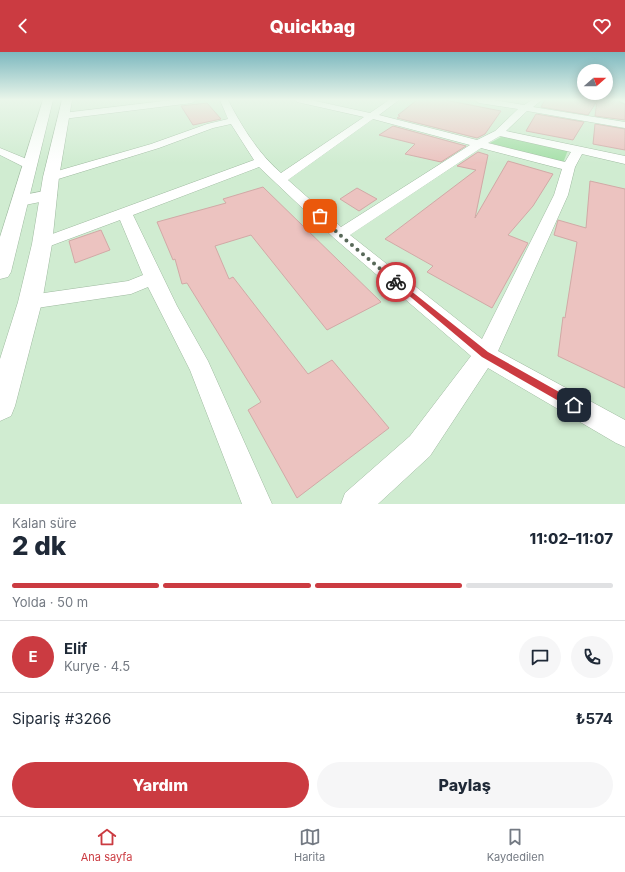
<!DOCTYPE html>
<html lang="tr">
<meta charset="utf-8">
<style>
:root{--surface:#fff;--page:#f6f6f7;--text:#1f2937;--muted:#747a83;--line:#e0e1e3;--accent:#cb3b41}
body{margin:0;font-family:Inter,sans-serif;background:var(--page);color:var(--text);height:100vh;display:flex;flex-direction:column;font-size:15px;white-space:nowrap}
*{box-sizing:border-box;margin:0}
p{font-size:13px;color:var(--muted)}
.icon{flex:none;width:22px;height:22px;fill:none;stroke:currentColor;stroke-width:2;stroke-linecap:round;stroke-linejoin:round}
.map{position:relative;height:452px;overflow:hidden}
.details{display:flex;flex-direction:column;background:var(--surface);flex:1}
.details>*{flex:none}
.needle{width:26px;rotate:70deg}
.buttons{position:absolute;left:577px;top:12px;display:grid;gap:8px}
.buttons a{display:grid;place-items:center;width:36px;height:36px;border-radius:50%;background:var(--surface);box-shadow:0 2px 10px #0003;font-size:20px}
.pin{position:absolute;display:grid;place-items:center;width:34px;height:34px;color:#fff;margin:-17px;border-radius:8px;box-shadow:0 2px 6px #0006}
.courier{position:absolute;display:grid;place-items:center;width:40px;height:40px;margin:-20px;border:3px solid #cb3b41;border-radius:50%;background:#fff;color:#222;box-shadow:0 1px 5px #0007}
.summary em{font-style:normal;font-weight:800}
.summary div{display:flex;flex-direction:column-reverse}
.summary{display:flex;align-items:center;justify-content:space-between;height:68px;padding:0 12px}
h1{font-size:26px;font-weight:800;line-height:30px}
.bar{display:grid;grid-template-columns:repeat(4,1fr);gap:6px 4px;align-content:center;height:48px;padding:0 12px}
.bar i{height:5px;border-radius:3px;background:var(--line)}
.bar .on{background:var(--accent)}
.bar p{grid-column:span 4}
.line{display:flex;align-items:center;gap:10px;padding:0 12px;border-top:1px solid var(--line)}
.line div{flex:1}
.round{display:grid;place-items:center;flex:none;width:42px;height:42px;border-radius:21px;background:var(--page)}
.button{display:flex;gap:8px;margin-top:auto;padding:8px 12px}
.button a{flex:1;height:46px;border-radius:24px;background:var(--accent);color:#fff;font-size:16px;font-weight:800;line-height:46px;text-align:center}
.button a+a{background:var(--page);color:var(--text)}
header{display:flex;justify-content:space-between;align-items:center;height:52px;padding:0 12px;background:var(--accent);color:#fff;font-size:18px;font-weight:800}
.tab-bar{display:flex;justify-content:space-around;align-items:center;height:56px;border-top:1px solid var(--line);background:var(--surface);font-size:11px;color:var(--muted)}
.tab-bar a{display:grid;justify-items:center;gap:2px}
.tab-bar .on{color:var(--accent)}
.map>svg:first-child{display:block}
</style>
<header><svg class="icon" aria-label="back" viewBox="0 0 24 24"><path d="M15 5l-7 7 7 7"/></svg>Quickbag<svg class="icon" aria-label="heart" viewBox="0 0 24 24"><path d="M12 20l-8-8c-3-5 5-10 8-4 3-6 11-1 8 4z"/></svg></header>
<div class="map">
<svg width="625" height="452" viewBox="0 0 625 452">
<rect width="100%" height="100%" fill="#d0ecd1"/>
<path fill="#a7e0aa" d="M503 84 568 98 563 111 490 91Z"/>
<g fill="#ecc3c0" stroke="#d1a9a6">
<path d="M417 48H445L501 59 485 82 477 86 397 66 400 64 398 63Z"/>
<path d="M545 48H619L621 51 625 52V68L595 64 597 49 588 63 541 55Z"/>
<path d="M207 51 221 67 193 73 181 54Z"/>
<path d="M536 62 584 70 573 88 526 79Z"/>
<path d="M595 72 625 77V98L593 92Z"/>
<path d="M393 74 466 94 441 110 405 102 415 92 379 83Z"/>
<path d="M478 100 488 103 475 166 508 109 553 122 533 154 508 183 528 191 492 256 427 220 433 214 385 187 476 118 457 114Z"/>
<path d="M590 129 625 137V336L558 304 563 265 565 266 577 190 554 183 558 168 586 176Z"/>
<path d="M263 135 381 250 327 278 251 183 215 194 229 227 233 225 308 322 332 308 389 376 297 446 248 358 261 350 187 231 182 232 175 207 173 208 157 170 226 151 223 147Z"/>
<path d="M357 136 377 147 359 159 340 147Z"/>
<path d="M101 178 110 198 75 211 69 189Z"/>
</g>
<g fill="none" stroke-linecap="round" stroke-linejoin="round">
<g stroke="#9fbaa0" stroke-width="1">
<g id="street">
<path d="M172 48H196L192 51 63 67 58 64 63 61Z"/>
<path d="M220 48H228C242 75 258 101 281 121L364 65 297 50 296 48H311L370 61 389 48H399L379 63 477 88 495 79 518 57 479 51 475 48H494L524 53 532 48H542L533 55 625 70V76L527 59 506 79 625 104V112L582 102 575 115 568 143 498 299 625 368V395L616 391 488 316 430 404 378 452H341L345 441 410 384 471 304 334 186 259 115 133 163 177 254 208 309 272 452H242L190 318 148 235 131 242 30 257 23 255 20 250 23 245 30 243 128 229 143 223 120 168 42 197 36 196 34 192 36 188 254 108 231 72 213 76 159 96 55 128H47L45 125 47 122 151 92 207 72 228 67ZM373 67 470 93 341 175 288 128ZM500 84 571 100 565 110 488 91ZM481 96 562 117 554 143 482 287 350 183Z"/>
<path d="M620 48H625V51L621 50Z"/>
<path d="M0 96 34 110 36 113 34 116H26L0 103Z"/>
</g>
</g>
<g stroke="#9fbaa0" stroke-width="1">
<path id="secondary" d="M49 138 55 139 57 143 55 147 20 154 14 153 12 149 14 145Z"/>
</g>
<g stroke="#9fbaa0" stroke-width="1">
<g id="primary">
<path d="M43 48H53L11 220 8 225 0 227V185Z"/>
<path d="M62 48H72L59 125 52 192 42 250 15 354 11 364 0 369V307L18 250 32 192 43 125Z"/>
</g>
</g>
<use href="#street" fill="#fff" fill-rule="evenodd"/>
<use href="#secondary" fill="#fff" fill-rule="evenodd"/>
<use href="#primary" fill="#fff" fill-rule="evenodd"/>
</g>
<linearGradient id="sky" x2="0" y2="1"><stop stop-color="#7db8bf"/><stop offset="0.43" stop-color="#eaf6ea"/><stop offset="1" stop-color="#eaf6ea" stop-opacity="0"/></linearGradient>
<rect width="625" height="111" fill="url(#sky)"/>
<path fill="#cb3b41" d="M396 227 488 300 577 350 578 353 577 356 574 357 571 356 482 305 394 231V228Z"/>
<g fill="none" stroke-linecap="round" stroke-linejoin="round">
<path stroke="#586959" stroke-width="4" stroke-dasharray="0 7.2" d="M320 164 340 183 396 230"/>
</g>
</svg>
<div class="buttons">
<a><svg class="needle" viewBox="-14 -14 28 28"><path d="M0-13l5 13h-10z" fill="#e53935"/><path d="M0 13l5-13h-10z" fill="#747a83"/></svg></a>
</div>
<div class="pin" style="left:320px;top:164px;background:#ea580c"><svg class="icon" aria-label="bag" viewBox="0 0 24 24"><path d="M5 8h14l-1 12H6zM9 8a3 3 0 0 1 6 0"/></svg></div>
<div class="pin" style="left:574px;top:353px;background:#1f2937"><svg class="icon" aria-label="home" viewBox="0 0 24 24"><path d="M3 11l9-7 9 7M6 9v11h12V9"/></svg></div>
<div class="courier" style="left:396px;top:230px"><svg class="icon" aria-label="bike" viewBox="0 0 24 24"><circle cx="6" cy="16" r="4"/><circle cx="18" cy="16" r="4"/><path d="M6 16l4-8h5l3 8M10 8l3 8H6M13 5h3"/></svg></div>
</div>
<section class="details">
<div class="summary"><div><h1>2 dk</h1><p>Kalan süre</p></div><em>11:02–11:07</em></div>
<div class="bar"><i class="on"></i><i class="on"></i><i class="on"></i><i></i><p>Yolda · 50 m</p></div>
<div class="line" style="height:72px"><b class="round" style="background:var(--accent);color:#fff">E</b><div><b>Elif</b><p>Kurye · 4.5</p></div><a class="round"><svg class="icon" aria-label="chat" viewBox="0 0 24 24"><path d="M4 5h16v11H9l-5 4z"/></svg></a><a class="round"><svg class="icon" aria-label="phone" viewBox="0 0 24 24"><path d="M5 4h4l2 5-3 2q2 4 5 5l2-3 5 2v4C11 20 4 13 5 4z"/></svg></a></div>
<div class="line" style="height:52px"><div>Sipariş #3266</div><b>₺574</b></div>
<div class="button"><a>Yardım</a><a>Paylaş</a></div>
</section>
<nav class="tab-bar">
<a class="on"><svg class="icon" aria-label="home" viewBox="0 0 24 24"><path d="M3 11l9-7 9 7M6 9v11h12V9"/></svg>Ana sayfa</a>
<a><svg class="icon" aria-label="map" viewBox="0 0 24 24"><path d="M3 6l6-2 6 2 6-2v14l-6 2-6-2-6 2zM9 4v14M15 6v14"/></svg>Harita</a>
<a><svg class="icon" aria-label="saved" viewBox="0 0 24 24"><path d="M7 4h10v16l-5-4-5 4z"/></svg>Kaydedilen</a>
</nav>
